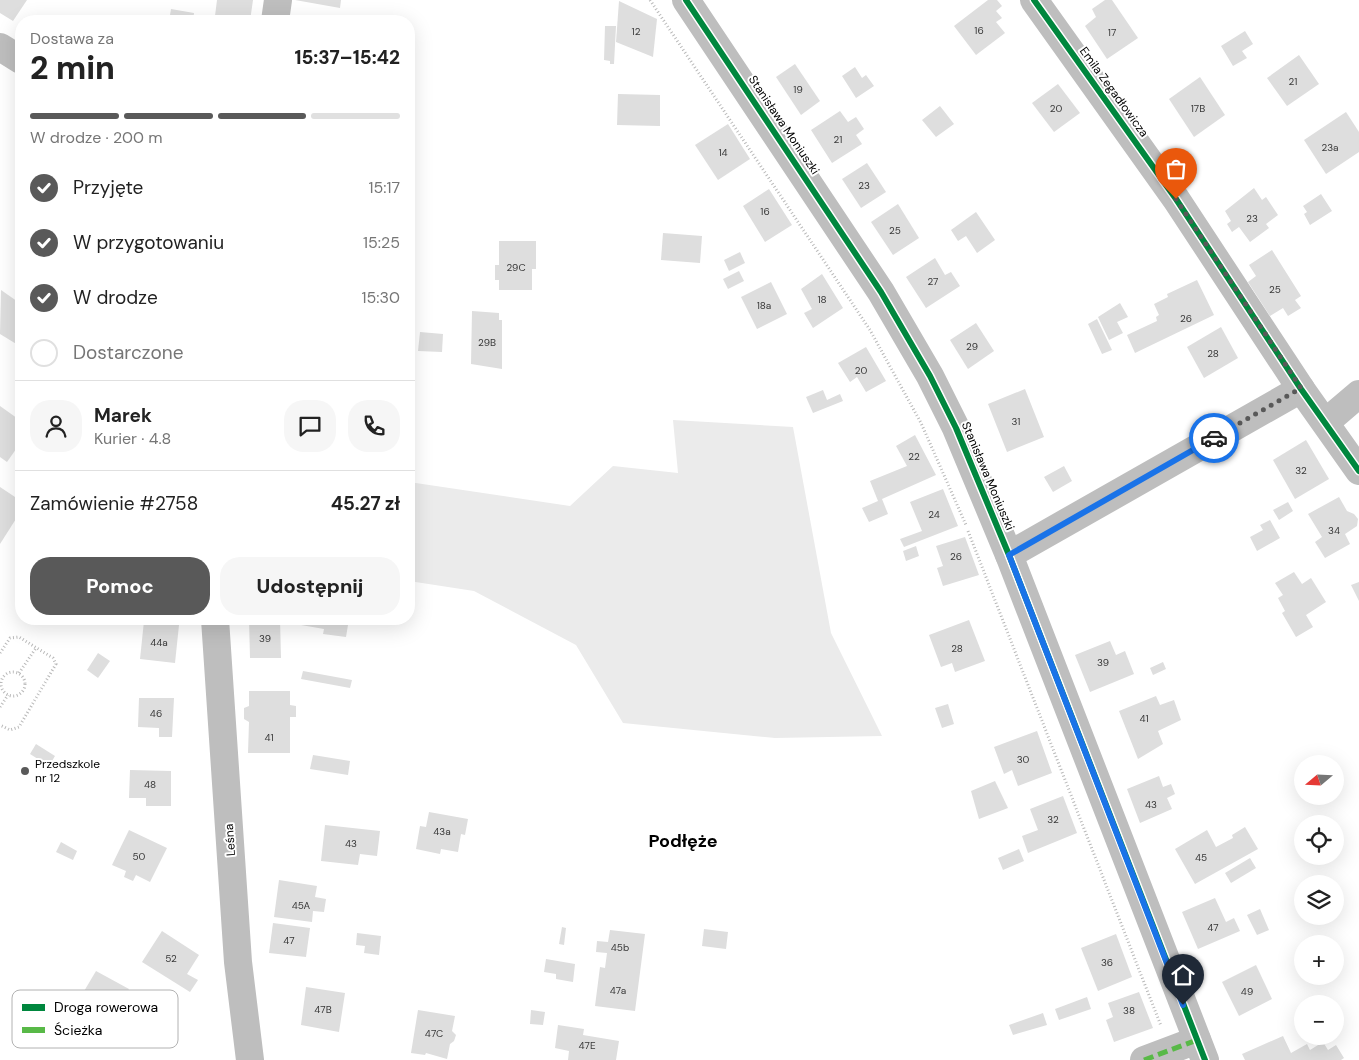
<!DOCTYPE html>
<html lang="pl">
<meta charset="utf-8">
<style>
:root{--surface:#fff;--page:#f6f6f6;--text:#222;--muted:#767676;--line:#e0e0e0;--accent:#595959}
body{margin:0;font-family:"DM Sans",sans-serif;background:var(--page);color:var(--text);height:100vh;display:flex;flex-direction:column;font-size:19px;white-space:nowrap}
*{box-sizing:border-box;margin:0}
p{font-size:16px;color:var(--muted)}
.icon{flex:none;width:28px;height:28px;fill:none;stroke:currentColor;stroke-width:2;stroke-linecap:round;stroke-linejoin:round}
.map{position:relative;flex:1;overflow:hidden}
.drawer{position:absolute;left:15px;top:15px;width:400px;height:610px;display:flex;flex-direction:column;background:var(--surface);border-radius:20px;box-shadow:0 5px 20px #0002}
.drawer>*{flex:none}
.needle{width:32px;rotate:251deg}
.controls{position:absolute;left:1294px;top:755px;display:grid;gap:10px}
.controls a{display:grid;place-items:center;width:50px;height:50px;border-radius:50%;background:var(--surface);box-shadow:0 5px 20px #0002;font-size:25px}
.pin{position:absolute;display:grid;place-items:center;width:42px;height:42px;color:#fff;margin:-51px -21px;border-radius:50% 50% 50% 0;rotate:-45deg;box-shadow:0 0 5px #0007}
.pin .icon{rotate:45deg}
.courier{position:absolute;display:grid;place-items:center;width:50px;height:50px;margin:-25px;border:4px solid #1a73e8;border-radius:50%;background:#fff;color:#222;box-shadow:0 1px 6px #0007}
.headline em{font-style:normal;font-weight:800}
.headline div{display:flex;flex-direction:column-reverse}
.headline{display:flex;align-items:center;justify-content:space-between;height:85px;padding:0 15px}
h1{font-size:32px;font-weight:800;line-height:38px}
.bar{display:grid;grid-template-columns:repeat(4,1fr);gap:8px 5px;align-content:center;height:60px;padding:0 15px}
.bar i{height:6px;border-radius:4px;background:var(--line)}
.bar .active{background:var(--accent)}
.bar p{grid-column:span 4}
.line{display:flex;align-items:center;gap:12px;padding:0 15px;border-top:1px solid var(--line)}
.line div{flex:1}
.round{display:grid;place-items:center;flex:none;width:52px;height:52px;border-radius:20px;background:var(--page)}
ol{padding:0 15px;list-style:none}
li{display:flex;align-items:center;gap:15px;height:55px}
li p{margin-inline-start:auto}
li .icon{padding:5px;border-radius:50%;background:var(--accent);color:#fff;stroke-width:4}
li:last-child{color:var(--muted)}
li i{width:28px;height:28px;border:2px solid var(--line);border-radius:50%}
.cta{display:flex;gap:10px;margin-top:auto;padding:10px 15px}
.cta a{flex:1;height:58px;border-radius:20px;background:var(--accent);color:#fff;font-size:20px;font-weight:800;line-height:58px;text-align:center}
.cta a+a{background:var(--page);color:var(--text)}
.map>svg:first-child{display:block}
</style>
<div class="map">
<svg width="1359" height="1060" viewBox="0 0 1359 1060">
<rect width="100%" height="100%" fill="#fff"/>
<path fill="#ebebeb" d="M673 420 793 427 831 633 882 736 775 738 623 723 576 645 474 591 409 581V482L570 506 613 466 678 473Z"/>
<g fill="#dedede">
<path d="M0 0H27L13 21 0 13Z"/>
<path d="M217 0H253L250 21 215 16Z"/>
<path d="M295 0H341L340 8Z"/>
<path d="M988 0H997L1002 6 996 11 1002 18 996 22 1005 33 976 55 954 26Z"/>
<path d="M1105 0H1112L1138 38 1107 59 1085 26 1096 17 1092 9Z"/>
<path d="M619 1 657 19 653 57 616 42Z"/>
<path d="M171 9 194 13 193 21H169Z"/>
<path d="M605 26H616L614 64H610V61L604 60Z"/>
<path d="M1245 31 1253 44 1242 51 1247 58 1233 66 1221 46Z"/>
<path d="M1299 55 1319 84 1287 106 1267 78Z"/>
<path d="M795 64 820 101 801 115 776 77Z"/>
<path d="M855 67 862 78 866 75 874 86 856 98 842 76Z"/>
<path d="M1200 77 1225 115 1194 137 1169 99Z"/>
<path d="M1058 84 1080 113 1054 132 1032 103Z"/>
<path d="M618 94 660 95V126L617 125Z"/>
<path d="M940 106 954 124 936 137 922 120Z"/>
<path d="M840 111 848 122 856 117 864 129 856 135 862 144 832 163 811 130Z"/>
<path d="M1346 112 1359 132V152L1326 174 1304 140Z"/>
<path d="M728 124 750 159 718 180 695 145Z"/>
<path d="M867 163 886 192 861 208 842 179Z"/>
<path d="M1254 188 1262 200 1266 197 1278 215 1266 224 1269 228 1250 242 1239 227 1232 232 1227 224 1231 221 1225 211Z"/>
<path d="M769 189 792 225 765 242 743 206Z"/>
<path d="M1321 194 1332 211 1310 225 1304 214 1307 212 1303 206Z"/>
<path d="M898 204 919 238 893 255 871 222Z"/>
<path d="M976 212 995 240 977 253 966 236 958 241 951 230Z"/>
<path d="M663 233 702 236 700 263 661 260Z"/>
<path d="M499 241H536V269H532V290H499V280H495V265H499Z"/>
<path d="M1272 250 1301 296 1295 300 1301 308 1288 316 1283 308 1270 316 1248 282 1256 276 1249 265Z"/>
<path d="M740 252 745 263 729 271 724 260Z"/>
<path d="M935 258 945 275 951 272 960 286 926 308 906 277Z"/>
<path d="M739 271 744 281 728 289 723 279Z"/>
<path d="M822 274 843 308 813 328 804 313 812 309 801 289Z"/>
<path d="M1197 280 1214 315 1135 353 1127 335 1157 321 1156 317 1159 315 1154 304 1168 297 1167 294Z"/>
<path d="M771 282 787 314 757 329 741 297Z"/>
<path d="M1 290 21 304V340L18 345 0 334Z"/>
<path d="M1120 303 1128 317 1117 322 1123 333 1109 340 1098 317Z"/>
<path d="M472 311 499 313V320H502V369L471 364Z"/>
<path d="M1097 319 1112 350 1102 354 1088 324Z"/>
<path d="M976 323 994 351 968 369 950 340Z"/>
<path d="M1221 327 1238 358 1204 378 1187 347Z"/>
<path d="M420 332 443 334 442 352 418 351Z"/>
<path d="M866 347 886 381 866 392 857 377 850 382 838 363Z"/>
<path d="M1025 389 1044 437 1007 452 988 404Z"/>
<path d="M823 390 827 400 840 394 843 401 813 413 806 397Z"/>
<path d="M0 406 21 421V442L7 462 0 457Z"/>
<path d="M915 435 936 475 882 499 888 514 869 522 862 508 878 501 870 481 907 466 896 446Z"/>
<path d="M1306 440 1329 479 1295 499 1273 460Z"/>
<path d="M1064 466 1072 481 1053 492 1044 477Z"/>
<path d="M0 487 21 501V511L0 544Z"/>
<path d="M943 489 958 526 904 547 900 539 922 531 910 502Z"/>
<path d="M1339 497 1347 511 1354 514 1358 519 1357 526 1345 534 1350 544 1325 558 1315 542 1322 537 1308 514Z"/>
<path d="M1288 502 1293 511 1279 520 1273 510Z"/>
<path d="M1270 520 1280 538 1257 551 1250 537 1263 530 1260 525Z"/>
<path d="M965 537 979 575 943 586 937 568 943 566 936 546Z"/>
<path d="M916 546 919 556 906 561 903 551Z"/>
<path d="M1294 572 1302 584 1311 578 1326 602 1306 615 1313 627 1296 637 1282 613 1285 611 1278 598 1283 595 1275 583Z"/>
<path d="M1359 582V601L1351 585Z"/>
<path d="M249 619H280L281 658H250Z"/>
<path d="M302 619H349L346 637 323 634 324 629 301 625Z"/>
<path d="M969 620 985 661 955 672 952 663 941 667 929 635Z"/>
<path d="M144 621 179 625 175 663 140 659Z"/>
<path d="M1110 641 1116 655 1125 651 1134 674 1090 692 1075 655Z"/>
<path d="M98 653 110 661 98 678 87 670Z"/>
<path d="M1163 662 1166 669 1153 675 1150 668Z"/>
<path d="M303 671 352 680 350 688 301 679Z"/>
<path d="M249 691H290V705L296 706V717H290V753H248L249 722 244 719V708L249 706Z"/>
<path d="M1156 696 1160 705 1174 700 1181 720 1158 731 1163 744 1138 759 1119 711Z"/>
<path d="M139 698H174L172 737H159V728L138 727Z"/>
<path d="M948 704 954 724 942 728 935 708Z"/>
<path d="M1037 731 1052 773 1018 786 1012 770 1004 774 994 747Z"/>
<path d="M36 744 55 756 49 766 30 754Z"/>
<path d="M313 755 350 761 348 775 310 769Z"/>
<path d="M130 770 171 771V806H146V798H129Z"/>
<path d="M1159 776 1163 787 1171 784 1175 794 1167 798 1172 809 1140 823 1127 789Z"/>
<path d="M995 781 1008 808 979 819 971 791Z"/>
<path d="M1063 796 1077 833 1028 853 1022 836 1038 830 1030 809Z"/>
<path d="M429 812 468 819 465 835 461 834 458 852 441 849 440 854 416 849 420 826 426 827Z"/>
<path d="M325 825 380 831 377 856 360 854 358 865 321 861Z"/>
<path d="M1245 827 1258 849 1195 884 1175 849 1207 830 1216 847 1233 838 1232 835Z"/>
<path d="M129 830 167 848 150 882 136 875 133 881 124 877 126 871 112 865Z"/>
<path d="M61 842 77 851 73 860 56 852Z"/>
<path d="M1019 849 1024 861 1003 870 998 858Z"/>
<path d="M1250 858 1256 868 1231 883 1225 873Z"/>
<path d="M279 880 317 886 315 897 326 899 324 912 313 911 312 922 274 917Z"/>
<path d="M1215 898 1226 922 1234 918 1240 931 1198 949 1182 912Z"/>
<path d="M1260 909 1269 930 1257 935 1247 915Z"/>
<path d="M273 923 310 928 306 957 269 953Z"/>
<path d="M562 927 566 928 564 945 559 944Z"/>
<path d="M704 929 728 932 726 949 702 946Z"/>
<path d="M610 930 645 934 635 1011 595 1006 600 967 605 968 607 953 596 952 597 941 608 942Z"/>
<path d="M162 931 199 955 187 974 198 980 190 992 142 962Z"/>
<path d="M357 933 381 936 379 955 364 953 365 946 356 945Z"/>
<path d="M1116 934 1132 977 1098 991 1081 948Z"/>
<path d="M546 959 575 964 573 982 556 979V974L544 972Z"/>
<path d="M1256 965 1272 999 1239 1016 1222 982Z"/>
<path d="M96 971 129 989 110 1022 77 1003Z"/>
<path d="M306 987 345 993 339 1032 301 1025Z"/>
<path d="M1139 992 1153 1028 1114 1042 1106 1020 1113 1017 1108 1003Z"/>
<path d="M1087 997 1091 1009 1059 1020 1055 1009Z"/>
<path d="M418 1010 455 1016 452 1031 456 1035 454 1041 450 1044 447 1059 426 1053 425 1055 411 1053Z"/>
<path d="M531 1010 545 1012 543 1025 530 1024Z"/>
<path d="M1043 1013 1047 1025 1013 1035 1009 1025Z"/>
<path d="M558 1025 584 1029 583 1035 619 1041 616 1060H568L569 1051 555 1048Z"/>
<path d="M1283 1036 1291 1053 1307 1044 1310 1050 1323 1042 1328 1050 1336 1045 1344 1058 1341 1060H1245L1242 1054Z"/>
</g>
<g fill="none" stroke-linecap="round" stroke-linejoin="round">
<g stroke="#b9b9b9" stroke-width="3" stroke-dasharray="1 2.5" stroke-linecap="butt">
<path d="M650 0 870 330 921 423 966 525"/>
<path d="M968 531 1161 1026"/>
<path d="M0 653 10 638 19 637 53 658 56 664 19 727 10 730 0 725"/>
<circle cx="13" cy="684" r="12"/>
<path d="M19 673 36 648"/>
<path d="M0 707 8 695"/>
</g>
<g stroke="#bebebe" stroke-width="28">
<path d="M686 0 881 292 930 376 956 428 1009 555 1205 1060"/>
<path d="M1034 0 1176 199 1301 389 1359 471"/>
<path d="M275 21 278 0"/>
<path d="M0 47 21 60"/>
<path d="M1326 422 1359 394"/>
<path d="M1009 555 1301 389"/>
<path d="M215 619 238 962 250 1060"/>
<path d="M1144 1060 1197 1040"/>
</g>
<path stroke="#58b947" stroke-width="5" stroke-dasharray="10 5" stroke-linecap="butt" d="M1144 1060 1197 1040"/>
<g stroke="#fff" stroke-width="9">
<g id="cycleway">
<path d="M686 0 881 292 930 376 956 428 1009 555 1205 1060"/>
<path d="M1034 0 1176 199 1301 389 1359 471"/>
</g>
</g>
<use href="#cycleway" stroke="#00873e" stroke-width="6"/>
</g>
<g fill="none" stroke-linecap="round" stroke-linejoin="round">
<path stroke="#595959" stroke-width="5" stroke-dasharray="0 9" d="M1176 199 1301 388 1214 438"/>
<path stroke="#1a73e8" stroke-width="6" d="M1183 1005 1009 555 1214 438"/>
</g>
<circle fill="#595959" stroke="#fff" stroke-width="2" cx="25" cy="771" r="5"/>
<g text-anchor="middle" stroke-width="4" stroke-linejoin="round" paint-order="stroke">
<g font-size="10" fill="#383838">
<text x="979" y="34">16</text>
<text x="636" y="35">12</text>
<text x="1112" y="36">17</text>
<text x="1293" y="85">21</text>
<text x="798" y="93">19</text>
<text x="1056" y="112">20</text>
<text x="1198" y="112">17B</text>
<text x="838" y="143">21</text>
<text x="1330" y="151">23a</text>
<text x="723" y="156">14</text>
<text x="864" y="189">23</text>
<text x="765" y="215">16</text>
<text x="1252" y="222">23</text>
<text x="895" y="234">25</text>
<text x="516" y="271">29C</text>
<text x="933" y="285">27</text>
<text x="1275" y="293">25</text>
<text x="822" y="303">18</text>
<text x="764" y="309">18a</text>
<text x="1186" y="322">26</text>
<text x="487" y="346">29B</text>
<text x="972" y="350">29</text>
<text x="1213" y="357">28</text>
<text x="861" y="374">20</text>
<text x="1016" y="425">31</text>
<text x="914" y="460">22</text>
<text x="1301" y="474">32</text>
<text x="934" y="518">24</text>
<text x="1334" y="534">34</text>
<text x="956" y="560">26</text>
<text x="265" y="642">39</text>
<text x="159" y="646">44a</text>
<text x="957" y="652">28</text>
<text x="1103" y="666">39</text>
<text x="156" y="717">46</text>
<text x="1144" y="722">41</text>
<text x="269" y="741">41</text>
<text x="1023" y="763">30</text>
<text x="150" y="788">48</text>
<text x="1151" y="808">43</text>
<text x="1053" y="823">32</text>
<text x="442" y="835">43a</text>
<text x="351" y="847">43</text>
<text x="139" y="860">50</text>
<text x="1201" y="861">45</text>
<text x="301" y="909">45A</text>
<text x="1213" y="931">47</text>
<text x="289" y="944">47</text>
<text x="620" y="951">45b</text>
<text x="171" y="962">52</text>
<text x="1107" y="966">36</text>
<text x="618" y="994">47a</text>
<text x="1247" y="995">49</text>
<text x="323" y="1013">47B</text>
<text x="1129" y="1014">38</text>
<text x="434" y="1037">47C</text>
<text x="587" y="1049">47E</text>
</g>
<g font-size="12" fill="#000" stroke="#fff">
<text transform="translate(1114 92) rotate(54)" y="4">Emila Zegadłowicza</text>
<text transform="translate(784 125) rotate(56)" y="4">Stanisława Moniuszki</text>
<text transform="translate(988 476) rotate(67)" y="4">Stanisława Moniuszki</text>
<text transform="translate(230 840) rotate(-94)" y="4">Leśna</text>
</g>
<g font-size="12" fill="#000" stroke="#fff" text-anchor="start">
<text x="35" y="768">Przedszkole<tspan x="35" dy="14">nr 12</tspan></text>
</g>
<g font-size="18" font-weight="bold" fill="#000" stroke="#fff">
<text x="683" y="847">Podłęże</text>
</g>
</g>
<rect x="12" y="990" width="166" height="58" rx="8" fill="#fff" stroke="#b2b2b2" stroke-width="1"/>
<rect x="22" y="1004" width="23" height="7" fill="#00873e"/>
<rect x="22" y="1027" width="23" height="6" fill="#58b947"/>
<g font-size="14" fill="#000">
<text x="54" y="1012">Droga rowerowa</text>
<text x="54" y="1035">Ścieżka</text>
</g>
</svg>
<div class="controls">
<a><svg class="needle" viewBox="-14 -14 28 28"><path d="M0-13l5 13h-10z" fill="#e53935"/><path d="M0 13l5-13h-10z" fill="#767676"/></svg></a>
<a><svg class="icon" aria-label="locate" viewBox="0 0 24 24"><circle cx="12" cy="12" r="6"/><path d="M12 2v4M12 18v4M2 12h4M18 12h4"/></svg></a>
<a><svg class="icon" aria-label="layers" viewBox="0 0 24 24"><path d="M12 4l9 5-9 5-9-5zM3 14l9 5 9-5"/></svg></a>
<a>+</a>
<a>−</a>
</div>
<div class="pin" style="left:1176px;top:199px;background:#ea580c"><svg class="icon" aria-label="bag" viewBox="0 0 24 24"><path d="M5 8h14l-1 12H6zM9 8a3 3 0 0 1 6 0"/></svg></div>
<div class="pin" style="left:1183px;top:1005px;background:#1f2937"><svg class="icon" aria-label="home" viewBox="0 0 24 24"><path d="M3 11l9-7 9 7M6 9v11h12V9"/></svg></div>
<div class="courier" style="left:1214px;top:438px"><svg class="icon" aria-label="car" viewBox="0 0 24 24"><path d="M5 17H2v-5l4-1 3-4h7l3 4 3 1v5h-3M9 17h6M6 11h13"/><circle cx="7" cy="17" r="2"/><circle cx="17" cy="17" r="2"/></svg></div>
<section class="drawer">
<div class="headline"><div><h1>2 min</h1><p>Dostawa za</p></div><em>15:37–15:42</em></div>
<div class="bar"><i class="active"></i><i class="active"></i><i class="active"></i><i></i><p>W drodze · 200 m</p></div>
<ol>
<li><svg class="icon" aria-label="check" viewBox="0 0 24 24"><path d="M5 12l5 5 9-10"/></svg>Przyjęte<p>15:17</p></li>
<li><svg class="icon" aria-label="check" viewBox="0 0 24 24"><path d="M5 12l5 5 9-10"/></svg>W przygotowaniu<p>15:25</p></li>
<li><svg class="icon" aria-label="check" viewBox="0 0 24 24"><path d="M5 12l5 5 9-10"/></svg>W drodze<p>15:30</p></li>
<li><i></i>Dostarczone</li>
</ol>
<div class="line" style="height:90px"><a class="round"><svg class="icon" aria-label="person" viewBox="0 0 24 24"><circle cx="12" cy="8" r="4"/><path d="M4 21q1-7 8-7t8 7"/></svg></a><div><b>Marek</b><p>Kurier · 4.8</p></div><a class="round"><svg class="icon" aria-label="chat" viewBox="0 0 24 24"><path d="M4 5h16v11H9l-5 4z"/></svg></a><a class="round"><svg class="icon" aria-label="phone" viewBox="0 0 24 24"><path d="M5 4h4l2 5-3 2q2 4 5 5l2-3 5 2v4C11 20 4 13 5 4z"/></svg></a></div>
<div class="line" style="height:65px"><div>Zamówienie #2758</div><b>45.27 zł</b></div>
<div class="cta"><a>Pomoc</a><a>Udostępnij</a></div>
</section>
</div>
